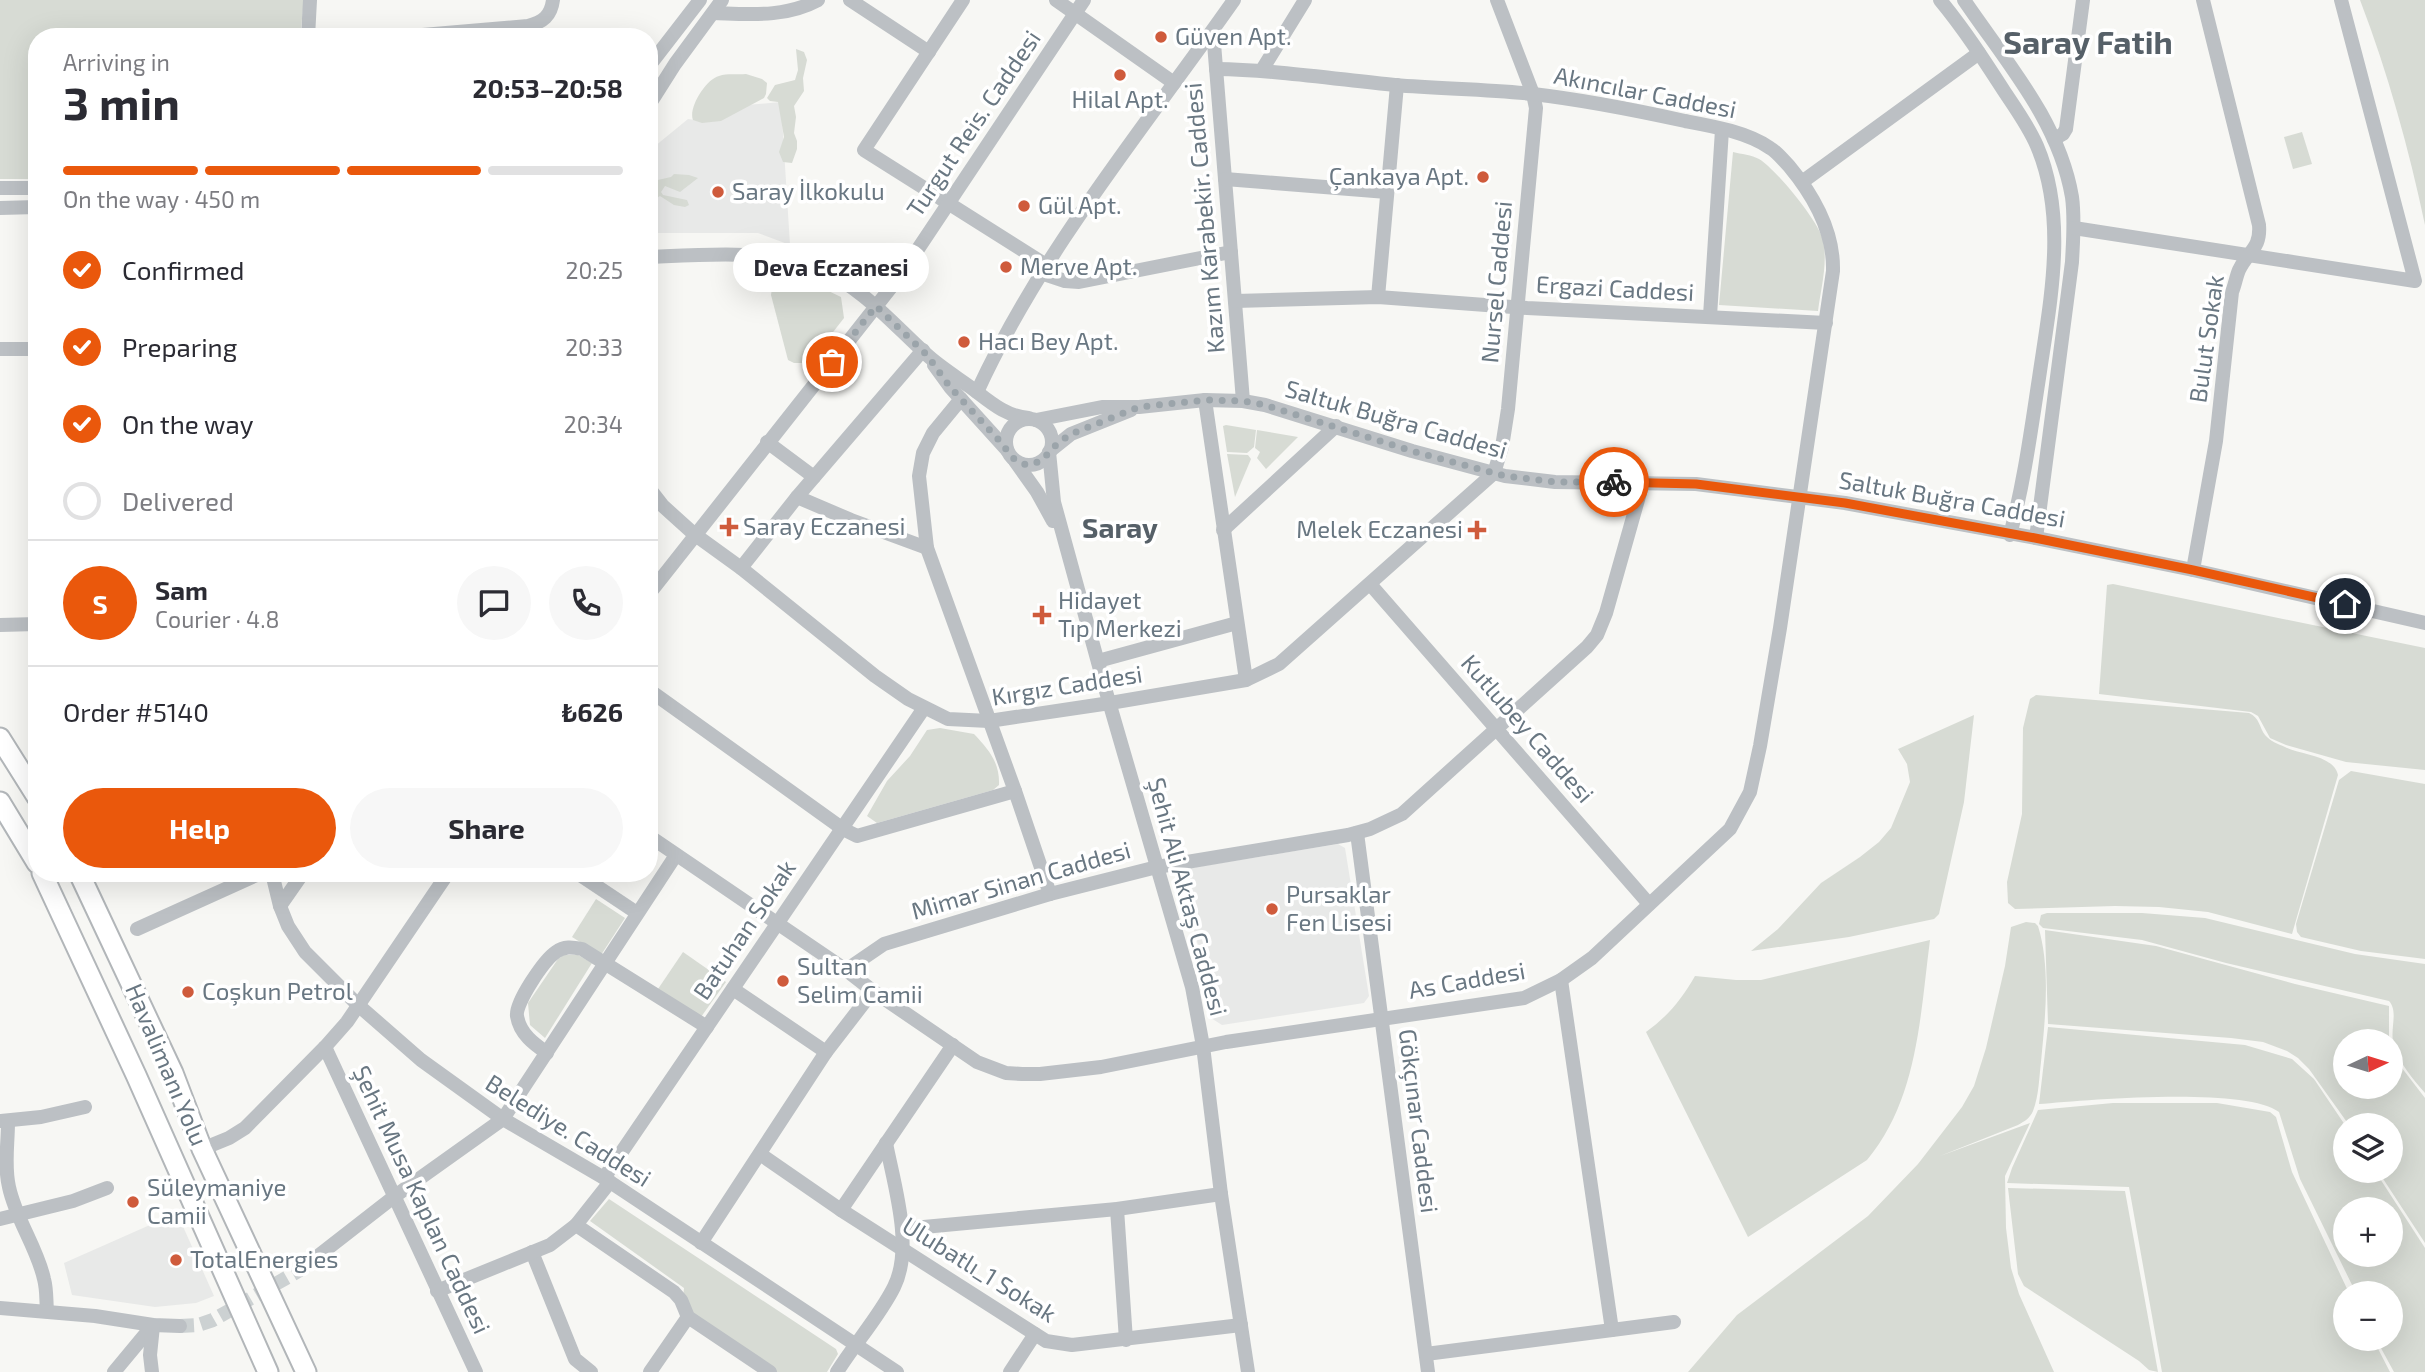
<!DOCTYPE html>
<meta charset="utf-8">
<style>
:root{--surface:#fff;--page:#f7f7f7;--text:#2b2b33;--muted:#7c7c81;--line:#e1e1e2;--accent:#ea580c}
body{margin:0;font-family:"Exo 2",sans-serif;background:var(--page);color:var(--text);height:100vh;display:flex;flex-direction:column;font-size:26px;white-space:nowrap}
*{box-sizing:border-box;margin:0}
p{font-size:23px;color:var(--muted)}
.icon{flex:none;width:38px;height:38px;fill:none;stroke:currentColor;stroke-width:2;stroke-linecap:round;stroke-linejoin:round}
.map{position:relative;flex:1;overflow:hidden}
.side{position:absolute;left:28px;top:28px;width:630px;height:854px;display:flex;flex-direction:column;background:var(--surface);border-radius:28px;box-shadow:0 7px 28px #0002}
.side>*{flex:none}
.needle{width:46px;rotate:86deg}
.tools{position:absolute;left:2333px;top:1029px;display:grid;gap:14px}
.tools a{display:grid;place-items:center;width:70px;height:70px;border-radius:50%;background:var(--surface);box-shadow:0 7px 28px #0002;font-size:35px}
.pin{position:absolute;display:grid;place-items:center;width:60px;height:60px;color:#fff;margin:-30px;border:4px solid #fff;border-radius:50%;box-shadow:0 2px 7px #0007}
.courier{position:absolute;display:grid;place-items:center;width:70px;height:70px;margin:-35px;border:5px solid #ea580c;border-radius:50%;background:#fff;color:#222;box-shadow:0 2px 9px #0007}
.bubble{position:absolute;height:49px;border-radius:24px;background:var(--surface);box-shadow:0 7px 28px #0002;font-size:23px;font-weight:700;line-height:49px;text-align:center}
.summary em{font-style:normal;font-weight:700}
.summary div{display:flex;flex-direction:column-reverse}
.summary{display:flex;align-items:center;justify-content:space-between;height:119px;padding:0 35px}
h1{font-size:46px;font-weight:700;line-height:52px}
.bar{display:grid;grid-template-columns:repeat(4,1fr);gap:10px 7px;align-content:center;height:84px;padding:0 35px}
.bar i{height:9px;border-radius:5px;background:var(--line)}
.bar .active{background:var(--accent)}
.bar p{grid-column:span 4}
.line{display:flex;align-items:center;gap:18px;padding:0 35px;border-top:2px solid var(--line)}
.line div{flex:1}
.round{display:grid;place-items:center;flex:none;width:74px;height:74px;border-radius:37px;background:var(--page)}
ol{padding:0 35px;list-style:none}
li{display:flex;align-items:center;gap:21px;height:77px}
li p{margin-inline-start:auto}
li .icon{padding:7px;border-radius:50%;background:var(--accent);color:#fff;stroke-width:4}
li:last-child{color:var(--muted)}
li i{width:38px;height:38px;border:4px solid var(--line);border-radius:50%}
.button{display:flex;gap:14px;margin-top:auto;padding:14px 35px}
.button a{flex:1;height:80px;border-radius:42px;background:var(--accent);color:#fff;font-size:28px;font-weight:700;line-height:80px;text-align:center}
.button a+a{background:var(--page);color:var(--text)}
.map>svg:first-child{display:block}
</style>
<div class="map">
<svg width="2425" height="1372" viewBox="0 0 2425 1372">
<rect width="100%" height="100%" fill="#f7f7f4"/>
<g fill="#e8e9e8">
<path d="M781 102 790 245 758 233H649V151L688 119 712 122 747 105Z"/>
<path d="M1338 844 1345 848 1369 996 1364 1003 1222 1025 1211 1018 1202 960 1178 870Z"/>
<path d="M177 1213 214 1296 196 1303 155 1307 72 1295 64 1263Z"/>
</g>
<g fill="#d7dbd4" fill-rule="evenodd">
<path d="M0 0H304L300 37H37V179H0Z"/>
<path d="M2360 0H2425V225C2409 149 2388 73 2360 0Z"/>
<path d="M796 49 804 52 807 60 803 78 804 91 794 106 796 117 794 133 797 141V149L792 163 783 162 779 152 784 137 778 102 770 101 767 98 775 85 795 80 798 70Z"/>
<path d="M746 74 762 79 767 83 766 94 764 98 721 121 702 123 693 120C688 108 706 79 719 76 727 73 738 75 746 74Z"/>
<path d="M2302 132 2312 164 2293 169 2284 137Z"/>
<path d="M1733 152C1741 154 1752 155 1759 159 1776 169 1819 222 1823 240 1828 263 1821 288 1818 311L1719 305Z"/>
<path d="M674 174 689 175 698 178 680 192 665 186 661 192 663 195 687 200 689 205 685 207 674 205 660 196 655 199 649 197V182L671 177Z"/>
<path d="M783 269 841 297 844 318 809 363H794L788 360 771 295 772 288Z"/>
<path d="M1226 425 1256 430 1254 447 1247 453 1227 452 1223 426Z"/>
<path d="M1257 430 1298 437 1266 469 1257 458 1260 452 1255 448Z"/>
<path d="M1227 454 1248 455 1251 459 1235 497Z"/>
<path d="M2113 584 2425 648V770L2346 762 2286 745 2270 738 2258 716 2251 712 2099 694 2107 585Z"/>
<path d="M2036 695 2249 713C2260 718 2259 727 2265 735 2270 741 2278 744 2285 747 2300 755 2334 755 2338 775L2292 934 2208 912 2159 907 2115 906 2015 909 2008 903 2007 882 2022 814 2023 728 2030 699Z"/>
<path d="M1974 715 1964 802 1939 914 1934 919 1849 937 1751 951 1778 929 1821 883 1860 857 1879 842 1891 828 1910 782 1907 764 1898 749Z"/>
<path d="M940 728 974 734C988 749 1000 762 999 785L993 790 877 823 867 816 887 781 910 756 927 730Z"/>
<path d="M2351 771 2425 784V959L2361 951 2301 937 2297 932 2296 924 2339 780Z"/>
<path d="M596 899 625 918 601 955 572 937Z"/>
<path d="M2047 913H2142L2205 918 2355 954 2425 964V1093C2413 1079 2399 1063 2394 1045 2389 1030 2399 1012 2389 1001L2226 963 2142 940 2043 928 2039 924 2041 915Z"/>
<path d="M2026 922 2035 923 2038 926C2051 968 2045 1019 2041 1062 2039 1078 2039 1095 2033 1111 2030 1118 2025 1121 2018 1125L1940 1156 2030 1123 2005 1176 2006 1228 2011 1268 2019 1294 2054 1372H1688L1737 1315 1868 1216 1918 1164 1962 1107 1974 1086 1986 1048 2005 966 2011 927Z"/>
<path d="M2045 930 2156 946 2295 984 2389 1006V1041H2345V1087H2390L2391 1046 2395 1059 2425 1098V1243L2378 1171H2390V1125H2349L2309 1069 2298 1058 2287 1051 2263 1042 2231 1038 2048 1024Z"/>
<path d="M1930 940C1920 1016 1918 1099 1867 1160L1748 1237 1646 1032C1668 1016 1682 999 1695 976L1736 980H1761Z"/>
<path d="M683 952 726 982 701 1017 658 989Z"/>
<path d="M564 955H578L592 963 545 1038 530 1025 528 1003 558 959Z"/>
<path d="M2048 1027 2245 1045 2292 1059 2314 1079 2345 1125V1171H2375L2425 1248V1372H2394L2376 1339H2390V1293H2356L2300 1179 2279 1112C2245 1086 2086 1100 2039 1104ZM2345 1209H2390V1255H2345Z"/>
<path d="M2113 1103H2217L2270 1112 2276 1117 2292 1172 2349 1293H2345V1339H2373L2390 1372H2162L2129 1187 2007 1183 2012 1168 2038 1110Z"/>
<path d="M2008 1188 2125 1191 2158 1372 2149 1370 2139 1361 2024 1286 2018 1274Z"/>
<path d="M609 1199 836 1349 838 1354 827 1372H765L682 1309 684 1288 590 1221Z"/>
</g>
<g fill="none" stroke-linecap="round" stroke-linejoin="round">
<path stroke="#ccd1d2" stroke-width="14" stroke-dasharray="14 7" stroke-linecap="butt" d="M180 1326 198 1325 213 1320 300 1270"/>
<g stroke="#b2b6b9" stroke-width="23">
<g id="highway">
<path d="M0 738 37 797"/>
<path d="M0 802 37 863"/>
<path d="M42 873 136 1075 268 1372"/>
<path d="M79 873 173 1073 202 1149 306 1372"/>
</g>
</g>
<g stroke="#bcc0c4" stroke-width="14">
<path d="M850 0 929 52"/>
<path d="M963 0 864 150 1046 265"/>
<path d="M1056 0 1174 83"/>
<path d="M1940 0C1964 29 1984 60 2004 91 2016 109 2029 127 2037 146 2068 219 2050 302 2039 378 2031 430 2024 483 2010 535"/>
<path d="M1964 0C2006 62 2059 121 2072 197 2075 219 2073 241 2072 262L2036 538"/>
<path d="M713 13C749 14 785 18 818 0"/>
<path d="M1213 31 1243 401"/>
<path d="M308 37 310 0"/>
<path d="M399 37 528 26C543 22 551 16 553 0"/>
<path d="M649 66 700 0"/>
<path d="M1262 70 1305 0"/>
<path d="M649 105 675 64 722 0"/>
<path d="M2054 139 2063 134 2066 129 2083 0"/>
<path d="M1225 179 1387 192"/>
<path d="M1802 182 1979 53"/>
<path d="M0 188H37"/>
<path d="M0 208 37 207"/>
<path d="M2074 228 2415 281 2341 0"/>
<path d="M649 257C698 255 774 249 818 268 862 287 892 323 926 354 940 367 958 378 973 389 990 402 1007 417 1029 418"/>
<path d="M1041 273 1065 281 1079 282 1231 252"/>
<path d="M1378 297 1397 85"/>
<path d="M1235 301 1378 297 1527 308 1826 323"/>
<path d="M1710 316 1722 130"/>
<path d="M0 349H37"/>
<path d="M934 365 950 387 1007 450"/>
<path d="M977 392C1042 250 1145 127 1234 0"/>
<path d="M961 399 933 433 923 453 919 476 927 548 1015 791 1050 894"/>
<path d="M1205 400 1246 680"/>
<circle cx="1029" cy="442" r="23"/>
<path d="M1036 420 1102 407H1139L1205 400 1243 401 1265 405 1412 451 1505 476 1555 482 1696 484 1845 503 2036 538 2193 570 2425 623"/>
<path d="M767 442 814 477"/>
<path d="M1051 450 1071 434 1131 410"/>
<path d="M1049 452 1054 502 1105 688 1192 987 1203 1046 1221 1194 1248 1372"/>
<path d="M1015 461 1037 492 1053 521"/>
<path d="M649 488 663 506 694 534 741 568 875 676 908 699 948 719 989 721 1110 703 1246 680 1279 664 1494 473 1502 447 1508 409 1536 108 1533 94 1497 0"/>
<path d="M797 497 851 520 927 548"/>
<path d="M1223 530 1336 426"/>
<path d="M741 568 797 497 923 350"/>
<path d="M2193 570 2216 441 2232 292C2235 285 2236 277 2239 270 2248 251 2261 249 2259 225L2203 0"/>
<path d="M1370 584 1649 904"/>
<path d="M649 594 900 276 1084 0"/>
<path d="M0 625 37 624"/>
<path d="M1098 661 1237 623"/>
<path d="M649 690 843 829 857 836 1015 791"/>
<path d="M1357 833 1428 1372"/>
<path d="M649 836 846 970 884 944 1050 894 1157 867 1348 835 1370 829 1402 814 1587 647 1597 635 1606 613 1643 482"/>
<path d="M272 873 280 906 288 926 305 952 358 1005 421 1060 503 1119 604 1178 897 1372"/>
<path d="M577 873 637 913"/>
<path d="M280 906 303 873"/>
<path d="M137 929 261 873"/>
<path d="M846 970 873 991 977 1062 1006 1073 1022 1074H1040L1101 1067 1226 1042 1524 998 1561 980 1592 958 1730 829 1750 792 1760 746 1780 628 1833 271C1834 231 1814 196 1789 166 1783 160 1777 152 1770 148 1747 132 1712 126 1685 121 1635 110 1584 100 1533 94 1487 89 1441 89 1395 85 1335 79 1276 70 1216 69"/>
<path d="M1561 980 1612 1330"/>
<path d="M733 989 826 1052"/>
<path d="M325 1047 476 1372"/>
<path d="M547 1053C534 1044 520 1034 517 1016 515 1003 544 960 556 952 564 946 572 947 582 949L707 1027"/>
<path d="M1 1121 41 1117 85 1107"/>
<path d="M8 1122C8 1144 4 1166 9 1187 16 1220 37 1247 44 1279 47 1290 46 1300 47 1311"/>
<path d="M202 1149 229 1138 245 1128 325 1047 347 1022 448 873"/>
<path d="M760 1154 841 1210 1046 1341 1072 1345 1241 1325"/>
<path d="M604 1178 924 708"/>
<path d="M1117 1209 1126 1340"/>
<path d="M841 1210 953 1045"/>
<path d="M0 1219 73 1201 107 1188"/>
<path d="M576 1225 674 1292 681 1300 688 1317 770 1372"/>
<path d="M902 1229 1117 1209 1221 1194"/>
<path d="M701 1243 826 1052 873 991"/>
<path d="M532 1252 575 1359 591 1372"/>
<path d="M300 1270 395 1196 503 1119 676 855"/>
<path d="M437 1291 550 1245 576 1225 610 1182"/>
<path d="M0 1308 95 1316 153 1325 180 1326"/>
<path d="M1426 1354 1674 1322"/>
<path d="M114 1372 153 1325"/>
<path d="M152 1372 150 1355 153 1326"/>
<path d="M650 1372 688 1317"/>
<path d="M837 1372C855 1343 879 1317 894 1287 914 1247 894 1185 886 1143"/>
<path d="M1010 1372 1035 1334"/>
</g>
<use href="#highway" stroke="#fff" stroke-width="19"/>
</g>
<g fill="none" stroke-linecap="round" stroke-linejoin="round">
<path stroke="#9ba4aa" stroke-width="7" stroke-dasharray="0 12.6" d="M832 362 876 306 927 355 950 387 998 439 1013 458 1023 464 1029 465 1041 461 1058 443 1071 434 1139 407 1206 400 1243 401 1265 405 1412 451 1505 476 1555 482H1614"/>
<path stroke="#ea580c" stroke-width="9" d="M1614 482 1696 484 1845 503 2035 538 2193 570 2345 604"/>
</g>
<g fill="#cf5b3c" stroke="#fff" stroke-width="2.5">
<circle cx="1161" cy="37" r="7"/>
<circle cx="1120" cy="75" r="7"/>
<circle cx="1483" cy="177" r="7"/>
<circle cx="718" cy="192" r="7"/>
<circle cx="1024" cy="206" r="7"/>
<circle cx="1006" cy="267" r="7"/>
<circle cx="964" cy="342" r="7"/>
<path d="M725.5 516.5h7v7h7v7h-7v7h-7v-7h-7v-7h7z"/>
<path d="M1473.5 519.5h7v7h7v7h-7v7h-7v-7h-7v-7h7z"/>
<path d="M1038.5 604.5h7v7h7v7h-7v7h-7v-7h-7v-7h7z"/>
<circle cx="1272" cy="909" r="7"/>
<circle cx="783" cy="981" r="7"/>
<circle cx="188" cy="992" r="7"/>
<circle cx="133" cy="1202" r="7"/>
<circle cx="176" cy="1260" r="7"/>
</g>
<g text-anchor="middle" stroke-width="7" stroke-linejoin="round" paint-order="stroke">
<g font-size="24" fill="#697782" stroke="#fff" text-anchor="start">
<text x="1175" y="45">Güven Apt.</text>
<text x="1120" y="108" text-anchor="middle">Hilal Apt.</text>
<text x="1469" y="185" text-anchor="end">Çankaya Apt.</text>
<text x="732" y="200">Saray İlkokulu</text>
<text x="1038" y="214">Gül Apt.</text>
<text x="1020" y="275">Merve Apt.</text>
<text x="978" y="350">Hacı Bey Apt.</text>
<text x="743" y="535">Saray Eczanesi</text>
<text x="1463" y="538" text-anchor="end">Melek Eczanesi</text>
<text x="1058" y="609">Hidayet<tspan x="1058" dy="28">Tıp Merkezi</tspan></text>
<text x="1286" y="903">Pursaklar<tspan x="1286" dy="28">Fen Lisesi</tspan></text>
<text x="797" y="975">Sultan<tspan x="797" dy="28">Selim Camii</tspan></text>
<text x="202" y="1000">Coşkun Petrol</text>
<text x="147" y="1196">Süleymaniye<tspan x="147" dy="28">Camii</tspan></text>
<text x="190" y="1268">TotalEnergies</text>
</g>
<g font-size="24" fill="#697782" stroke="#fff">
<text transform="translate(1645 93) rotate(11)" y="8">Akıncılar Caddesi</text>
<text transform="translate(974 124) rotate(-56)" y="8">Turgut Reis. Caddesi</text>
<text transform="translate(1205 218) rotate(-95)" y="8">Kazım Karabekir. Caddesi</text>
<text transform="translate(1497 282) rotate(-85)" y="8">Nursel Caddesi</text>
<text transform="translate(1615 289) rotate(3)" y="8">Ergazi Caddesi</text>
<text transform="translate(2207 339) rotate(-82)" y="8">Bulut Sokak</text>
<text transform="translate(1396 420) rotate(16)" y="8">Saltuk Buğra Caddesi</text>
<text transform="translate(1952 500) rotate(10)" y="8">Saltuk Buğra Caddesi</text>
<text transform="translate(1067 686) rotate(-9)" y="8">Kırgız Caddesi</text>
<text transform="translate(1527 729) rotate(49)" y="8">Kutlubey Caddesi</text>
<text transform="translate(1021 881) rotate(-16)" y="8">Mimar Sinan Caddesi</text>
<text transform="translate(1187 897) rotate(75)" y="8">Şehit Ali Aktaş Caddesi</text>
<text transform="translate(745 930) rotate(-56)" y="8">Batuhan Sokak</text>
<text transform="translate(1467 981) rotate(-10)" y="8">As Caddesi</text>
<text transform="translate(166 1065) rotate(67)" y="8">Havalimanı Yolu</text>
<text transform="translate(1418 1121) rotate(83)" y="8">Gökçınar Caddesi</text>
<text transform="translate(568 1131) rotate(32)" y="8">Belediye. Caddesi</text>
<text transform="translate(421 1200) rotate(65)" y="8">Şehit Musa Kaplan Caddesi</text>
<text transform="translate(979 1270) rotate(32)" y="8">Ulubatlı_1 Sokak</text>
</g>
<g font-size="28" font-weight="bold" fill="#566068" stroke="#fff">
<text x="1120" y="538">Saray</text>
</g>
<g font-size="32" font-weight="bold" fill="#566068" stroke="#fff">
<text x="2088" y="54">Saray Fatih</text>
</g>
</g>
</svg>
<div class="tools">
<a><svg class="needle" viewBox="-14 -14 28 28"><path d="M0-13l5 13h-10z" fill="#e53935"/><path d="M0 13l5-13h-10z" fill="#7c7c81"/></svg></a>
<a><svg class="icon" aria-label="layers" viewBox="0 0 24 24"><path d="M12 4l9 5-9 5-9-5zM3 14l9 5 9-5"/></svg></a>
<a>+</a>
<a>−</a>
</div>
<div class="pin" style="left:832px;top:362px;background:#ea580c"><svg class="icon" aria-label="bag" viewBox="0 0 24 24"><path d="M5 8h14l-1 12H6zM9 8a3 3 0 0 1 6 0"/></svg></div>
<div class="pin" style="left:2345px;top:604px;background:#1f2937"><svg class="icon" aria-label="home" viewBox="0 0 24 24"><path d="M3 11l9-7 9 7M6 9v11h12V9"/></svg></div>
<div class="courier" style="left:1614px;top:482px"><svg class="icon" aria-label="bike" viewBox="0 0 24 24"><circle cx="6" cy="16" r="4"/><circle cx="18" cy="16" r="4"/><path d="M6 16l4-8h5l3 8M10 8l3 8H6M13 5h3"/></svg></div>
<div class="bubble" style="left:733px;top:243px;width:196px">Deva Eczanesi</div>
<section class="side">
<div class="summary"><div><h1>3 min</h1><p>Arriving in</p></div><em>20:53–20:58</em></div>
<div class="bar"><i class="active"></i><i class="active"></i><i class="active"></i><i></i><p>On the way · 450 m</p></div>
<ol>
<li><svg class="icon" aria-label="check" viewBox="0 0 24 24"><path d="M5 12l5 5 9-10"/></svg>Confirmed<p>20:25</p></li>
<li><svg class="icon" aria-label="check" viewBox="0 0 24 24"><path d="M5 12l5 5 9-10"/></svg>Preparing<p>20:33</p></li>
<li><svg class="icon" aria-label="check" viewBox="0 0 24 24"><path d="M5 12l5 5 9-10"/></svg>On the way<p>20:34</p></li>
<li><i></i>Delivered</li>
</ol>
<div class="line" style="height:126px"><b class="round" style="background:var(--accent);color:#fff">S</b><div><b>Sam</b><p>Courier · 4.8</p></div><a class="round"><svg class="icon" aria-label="chat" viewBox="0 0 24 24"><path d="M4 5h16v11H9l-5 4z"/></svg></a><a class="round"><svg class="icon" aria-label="phone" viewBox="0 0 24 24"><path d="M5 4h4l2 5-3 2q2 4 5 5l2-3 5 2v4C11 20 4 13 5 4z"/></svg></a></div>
<div class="line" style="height:91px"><div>Order #5140</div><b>₺626</b></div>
<div class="button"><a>Help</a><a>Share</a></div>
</section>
</div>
